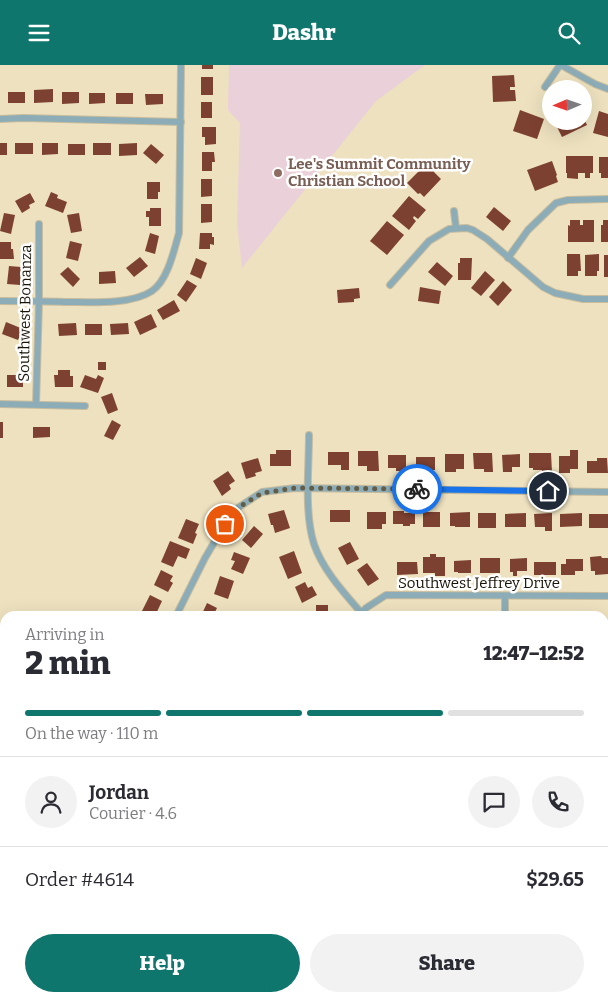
<!DOCTYPE html>
<meta charset="utf-8">
<style>
:root{--surface:#fff;--page:#f2f2f3;--text:#2b2b33;--muted:#7c7c81;--line:#e1e1e2;--accent:#0f766e}
body{margin:0;font-family:Bitter,serif;background:var(--page);color:var(--text);height:100vh;display:flex;flex-direction:column;font-size:19px;white-space:nowrap}
*{box-sizing:border-box;margin:0}
p{font-size:16px;color:var(--muted)}
.icon{flex:none;width:28px;height:28px;fill:none;stroke:currentColor;stroke-width:2;stroke-linecap:round;stroke-linejoin:round}
.map{position:relative;flex:1;overflow:hidden}
.side{position:absolute;left:0px;top:546px;width:609px;height:391px;display:flex;flex-direction:column;background:var(--surface);border-radius:15px 15px 0 0;box-shadow:0 5px 20px #0002}
.side>*{flex:none}
.needle{width:32px;rotate:268deg}
.controls{position:absolute;left:542px;top:15px;display:grid;gap:10px}
.controls a{display:grid;place-items:center;width:50px;height:50px;border-radius:50%;background:var(--surface);box-shadow:0 5px 20px #0002;font-size:25px}
.pin{position:absolute;display:grid;place-items:center;width:42px;height:42px;color:#fff;margin:-21px;border:2px solid #fff;border-radius:50%;box-shadow:0 1px 5px #0007}
.courier{position:absolute;display:grid;place-items:center;width:50px;height:50px;margin:-25px;border:4px solid #1a73e8;border-radius:50%;background:#fff;color:#222;box-shadow:0 1px 6px #0007}
.overview em{font-style:normal;font-weight:800}
.overview div{display:flex;flex-direction:column-reverse}
.overview{display:flex;align-items:center;justify-content:space-between;height:85px;padding:0 25px}
h1{font-size:32px;font-weight:800;line-height:38px}
.bar{display:grid;grid-template-columns:repeat(4,1fr);gap:8px 5px;align-content:center;height:60px;padding:0 25px}
.bar i{height:6px;border-radius:4px;background:var(--line)}
.bar .active{background:var(--accent)}
.bar p{grid-column:span 4}
.line{display:flex;align-items:center;gap:12px;padding:0 25px;border-top:1px solid var(--line)}
.line div{flex:1}
.round{display:grid;place-items:center;flex:none;width:52px;height:52px;border-radius:26px;background:var(--page)}
.action{display:flex;gap:10px;margin-top:auto;padding:10px 25px}
.action a{flex:1;height:58px;border-radius:30px;background:var(--accent);color:#fff;font-size:20px;font-weight:800;line-height:58px;text-align:center}
.action a+a{background:var(--page);color:var(--text)}
header{display:flex;justify-content:space-between;align-items:center;height:65px;padding:0 25px;background:var(--accent);color:#fff;font-size:22px;font-weight:800}
.map>svg:first-child{display:block}
</style>
<header><svg class="icon" aria-label="menu" viewBox="0 0 24 24"><path d="M4 6h16M4 12h16M4 18h16"/></svg>Dashr<svg class="icon" aria-label="search" viewBox="0 0 24 24"><circle cx="10" cy="10" r="6"/><path d="M15 15l6 6"/></svg></header>
<div class="map">
<svg width="608" height="937" viewBox="0 0 608 937">
<rect width="100%" height="100%" fill="#ede1bf"/>
<path fill="#ead0d8" d="M229 0H425L376 36 242 203 237 159 240 58 228 45Z"/>
<g fill="#7d4131">
<rect x="202" y="0" width="11" height="4"/>
<path d="M514 10 515 22H510V25H515L516 36 493 37 492 11Z"/>
<rect x="201" y="12" width="12" height="18"/>
<path d="M53 24V37L34 38V25Z"/>
<rect x="8" y="27" width="17" height="11"/>
<path d="M62 27H79V38L62 39Z"/>
<path d="M89 28H105V38L89 39Z"/>
<rect x="116" y="28" width="17" height="11"/>
<path d="M145 29H163V39L146 40Z"/>
<rect x="201" y="37" width="11" height="16"/>
<path d="M520 45 544 54 537 74 513 66Z"/>
<path d="M599 46 608 49V72L593 68Z"/>
<path d="M554 56H585L587 60 562 72Z"/>
<path d="M202 62H216V79L205 80V72H202Z"/>
<rect x="0" y="78" width="7" height="12"/>
<rect x="15" y="78" width="18" height="11"/>
<path d="M42 78H58V89L42 90Z"/>
<rect x="93" y="78" width="18" height="12"/>
<path d="M137 78V90L119 91V79Z"/>
<rect x="68" y="79" width="17" height="11"/>
<path d="M151 79 164 90 156 99 143 88Z"/>
<path d="M202 87H214L215 97H212V106H202Z"/>
<path d="M566 91H593V108H590V113H585V108H578V114L567 113V108H566Z"/>
<path d="M599 92H608V113H601V108H599Z"/>
<path d="M552 96 557 110 556 111 558 117 535 126 527 105Z"/>
<path d="M426 99 441 114 424 132 420 128 418 129 407 118Z"/>
<path d="M201 114H212V131L201 132Z"/>
<path d="M147 117H160V127H158V134H147Z"/>
<path d="M51 127 58 130 57 133 67 137 63 148 45 141Z"/>
<path d="M30 128 35 137 29 140 30 143 22 148 15 136Z"/>
<path d="M409 131 426 145 418 154 414 151 413 153 416 156 409 165 392 151Z"/>
<path d="M201 139H212V157L201 158Z"/>
<path d="M494 142 511 156 503 166 486 152Z"/>
<path d="M150 143H161V161H149V152H146V146H150Z"/>
<path d="M4 148 15 150 11 169 0 166Z"/>
<path d="M79 148 82 166 71 168 67 150Z"/>
<path d="M570 155H580V160H583V155H594V177H568V160L570 161Z"/>
<path d="M603 155H608V177H601V160H603Z"/>
<path d="M387 156 404 170 387 190 370 176Z"/>
<path d="M150 168 159 171 155 189 145 186Z"/>
<path d="M200 168H212V172H214V180L210 179V184H199Z"/>
<path d="M70 176 82 179 78 196 66 193Z"/>
<path d="M0 177H11V184H13L14 194H0Z"/>
<path d="M567 189H580L581 206H578V211H567Z"/>
<path d="M599 189V206H597V211H585V190Z"/>
<rect x="604" y="190" width="4" height="22"/>
<path d="M140 192 148 201 134 212 126 203Z"/>
<path d="M196 193 207 198 201 214 190 209Z"/>
<path d="M460 193H472L471 215H458V198H460Z"/>
<path d="M437 197 453 211 445 221 428 207Z"/>
<path d="M9 201 21 202 20 220 7 219Z"/>
<path d="M68 202 80 214 73 222 60 209Z"/>
<path d="M115 206 116 218 99 219V207Z"/>
<path d="M485 206 495 215 481 231 471 223Z"/>
<path d="M187 215 197 221 186 237 177 230Z"/>
<path d="M503 216 512 225 498 241 489 232Z"/>
<path d="M420 222 441 226 439 239 418 236Z"/>
<path d="M359 223 360 233 354 234V237L338 238 337 225Z"/>
<path d="M174 235 180 246 163 255 157 245Z"/>
<path d="M151 249 157 262 140 270 134 257Z"/>
<path d="M6 257 23 264 18 275 2 269Z"/>
<path d="M76 258 77 270 59 271 58 259Z"/>
<path d="M128 258 129 269 111 270 110 259Z"/>
<rect x="85" y="259" width="17" height="11"/>
<rect x="98" y="297" width="8" height="8"/>
<path d="M58 305H70V311H73V322H55L54 310H58Z"/>
<rect x="7" y="310" width="16" height="12"/>
<path d="M85 310 96 314 98 310 104 313 98 328 80 322Z"/>
<path d="M112 328 118 345 108 349 101 332Z"/>
<path d="M112 355 121 360 113 375 104 371Z"/>
<rect x="0" y="357" width="3" height="16"/>
<path d="M33 362H50V372L33 373Z"/>
<path d="M276 385H291V401H270V389H276Z"/>
<path d="M570 385H578V404H570V408H559V391H570Z"/>
<path d="M358 386H378L379 406H367V401H358Z"/>
<path d="M328 387H349V405H341V400H328Z"/>
<path d="M473 388H492L493 407H484V404H474Z"/>
<path d="M529 388H551L552 407H542V405H533V403H529Z"/>
<path d="M445 389H464V404H456V407H445Z"/>
<path d="M520 389V402H512V407H503L502 390Z"/>
<path d="M388 390H406V406H396V403H388Z"/>
<rect x="416" y="392" width="19" height="13"/>
<path d="M258 393 262 406 255 408 256 411 246 414 241 398Z"/>
<path d="M597 393H607L608 408H587V396H597Z"/>
<path d="M228 406 235 416 229 420 231 424 222 431 213 416Z"/>
<path d="M284 445 290 463 275 468 273 460H271L268 449Z"/>
<rect x="330" y="445" width="20" height="12"/>
<path d="M393 446H404V448H415V459H410V461H403V459H393Z"/>
<path d="M367 447H386V459H382V464H367Z"/>
<rect x="423" y="447" width="17" height="15"/>
<path d="M470 447V462H455V461H450V448Z"/>
<rect x="478" y="448" width="18" height="15"/>
<path d="M526 448V462H505V449Z"/>
<path d="M552 448V466H545V462H535L534 449Z"/>
<path d="M582 448V461L560 462V449Z"/>
<rect x="589" y="449" width="19" height="14"/>
<path d="M186 454 199 459 195 468 197 469 193 479 178 473Z"/>
<path d="M254 461 263 469 251 483 242 475Z"/>
<path d="M170 476 190 484 186 494 178 491 173 502 161 497Z"/>
<path d="M350 477 359 494 347 500 338 483Z"/>
<path d="M294 486 302 508 288 514 279 492Z"/>
<path d="M234 487 250 493 243 509 231 504 235 496 231 495Z"/>
<path d="M430 489H436V492H445V511H435V508H423V492H430Z"/>
<path d="M601 491 602 493H608V509L595 510V506H591L590 492Z"/>
<rect x="480" y="493" width="20" height="15"/>
<path d="M527 493V506H517V511H513V507H510V494Z"/>
<path d="M566 494H583V506H575V510H561V499H566Z"/>
<path d="M471 495V508H458V507H454V496Z"/>
<path d="M397 497H417L418 509 397 510Z"/>
<rect x="534" y="497" width="22" height="13"/>
<path d="M367 498 379 514 368 521 357 505Z"/>
<path d="M161 505 173 511 170 516 173 518 168 527 154 520Z"/>
<path d="M220 511 234 516 228 534 214 529Z"/>
<path d="M305 517 308 523 312 521 317 530 302 538 295 522Z"/>
<path d="M150 530 162 536 155 551 142 546Z"/>
<path d="M207 538 217 543 213 551H201Z"/>
<path d="M316 540H328V551H313V548H316Z"/>
<rect x="467" y="548" width="15" height="3"/>
<rect x="525" y="549" width="9" height="2"/>
<path d="M604 580H607L608 598H604Z"/>
<path d="M604 604 608 616V628L604 629Z"/>
<path d="M1 849 5 851V869L0 867V861L2 856 0 855Z"/>
<path d="M0 870 5 872V890L0 887Z"/>
<path d="M0 890 5 892V910L0 908Z"/>
<path d="M76 932H93L91 937H74Z"/>
<path d="M101 932H118L117 937H99Z"/>
<path d="M163 932H183V936L163 934Z"/>
<path d="M233 932H255L248 937H235Z"/>
</g>
<g fill="none" stroke-linecap="round" stroke-linejoin="round">
<g stroke="#c7bc9e" stroke-width="4.5">
<path id="service" d="M604 683 608 688"/>
</g>
<g stroke="#c7bc9e" stroke-width="8">
<g id="minor">
<path d="M561 0 595 19 608 24"/>
<path d="M545 22 560 0"/>
<path d="M0 54 23 53 181 57"/>
<path d="M454 146 456 163"/>
<path d="M508 193 528 165 556 138 568 135 608 134"/>
<path d="M390 220 429 176 449 164 467 163 473 165 487 174 543 222 555 228 583 234H608"/>
<path d="M0 236C22 236 44 236 65 237 90 237 131 240 152 226 168 215 174 185 179 168L181 0"/>
<path d="M0 339 85 341"/>
<path d="M36 339 39 236V159"/>
<path d="M309 370C309 403 304 448 314 479 323 506 346 530 364 551"/>
<path d="M505 531V551"/>
<path d="M176 551 205 493 225 459 239 442 262 427 295 423 608 427"/>
<path d="M358 551 366 543 386 530 608 531"/>
<path d="M47 932 51 937"/>
<path d="M339 932 347 937"/>
<path d="M388 932 395 937"/>
<path d="M603 932 608 936"/>
<path d="M134 937 135 932"/>
<path d="M279 937 286 932"/>
<path d="M457 937 480 932"/>
</g>
</g>
<use href="#service" stroke="#8cadb7" stroke-width="3"/>
<use href="#minor" stroke="#8cadb7" stroke-width="6"/>
</g>
<g fill="none" stroke-linecap="round" stroke-linejoin="round">
<path stroke="#635c47" stroke-width="5" stroke-dasharray="0 9" d="M225 459 239 442 262 428 295 423 417 424"/>
<path stroke="#1a73e8" stroke-width="6" d="M417 424 548 426"/>
</g>
<circle fill="#8d6e63" stroke="#fff" stroke-width="2" cx="278" cy="108" r="5"/>
<g text-anchor="middle" stroke-width="5" stroke-linejoin="round" paint-order="stroke">
<g font-size="15" font-weight="bold" fill="#785e54" stroke="#fff" text-anchor="start">
<text x="288" y="104">Lee's Summit Community<tspan x="288" dy="17">Christian School</tspan></text>
</g>
<g font-size="15" fill="#181407" stroke="#fff">
<text transform="translate(25 248) rotate(-89)" y="5">Southwest Bonanza</text>
<text x="479" y="523">Southwest Jeffrey Drive</text>
</g>
</g>
</svg>
<div class="controls">
<a><svg class="needle" viewBox="-14 -14 28 28"><path d="M0-13l5 13h-10z" fill="#e53935"/><path d="M0 13l5-13h-10z" fill="#7c7c81"/></svg></a>
</div>
<div class="pin" style="left:225px;top:459px;background:#ea580c"><svg class="icon" aria-label="bag" viewBox="0 0 24 24"><path d="M5 8h14l-1 12H6zM9 8a3 3 0 0 1 6 0"/></svg></div>
<div class="pin" style="left:548px;top:426px;background:#1f2937"><svg class="icon" aria-label="home" viewBox="0 0 24 24"><path d="M3 11l9-7 9 7M6 9v11h12V9"/></svg></div>
<div class="courier" style="left:417px;top:424px"><svg class="icon" aria-label="bike" viewBox="0 0 24 24"><circle cx="6" cy="16" r="4"/><circle cx="18" cy="16" r="4"/><path d="M6 16l4-8h5l3 8M10 8l3 8H6M13 5h3"/></svg></div>
<section class="side">
<div class="overview"><div><h1>2 min</h1><p>Arriving in</p></div><em>12:47–12:52</em></div>
<div class="bar"><i class="active"></i><i class="active"></i><i class="active"></i><i></i><p>On the way · 110 m</p></div>
<div class="line" style="height:90px"><a class="round"><svg class="icon" aria-label="person" viewBox="0 0 24 24"><circle cx="12" cy="8" r="4"/><path d="M4 21q1-7 8-7t8 7"/></svg></a><div><b>Jordan</b><p>Courier · 4.6</p></div><a class="round"><svg class="icon" aria-label="chat" viewBox="0 0 24 24"><path d="M4 5h16v11H9l-5 4z"/></svg></a><a class="round"><svg class="icon" aria-label="phone" viewBox="0 0 24 24"><path d="M5 4h4l2 5-3 2q2 4 5 5l2-3 5 2v4C11 20 4 13 5 4z"/></svg></a></div>
<div class="line" style="height:65px"><div>Order #4614</div><b>$29.65</b></div>
<div class="action"><a>Help</a><a>Share</a></div>
</section>
</div>
